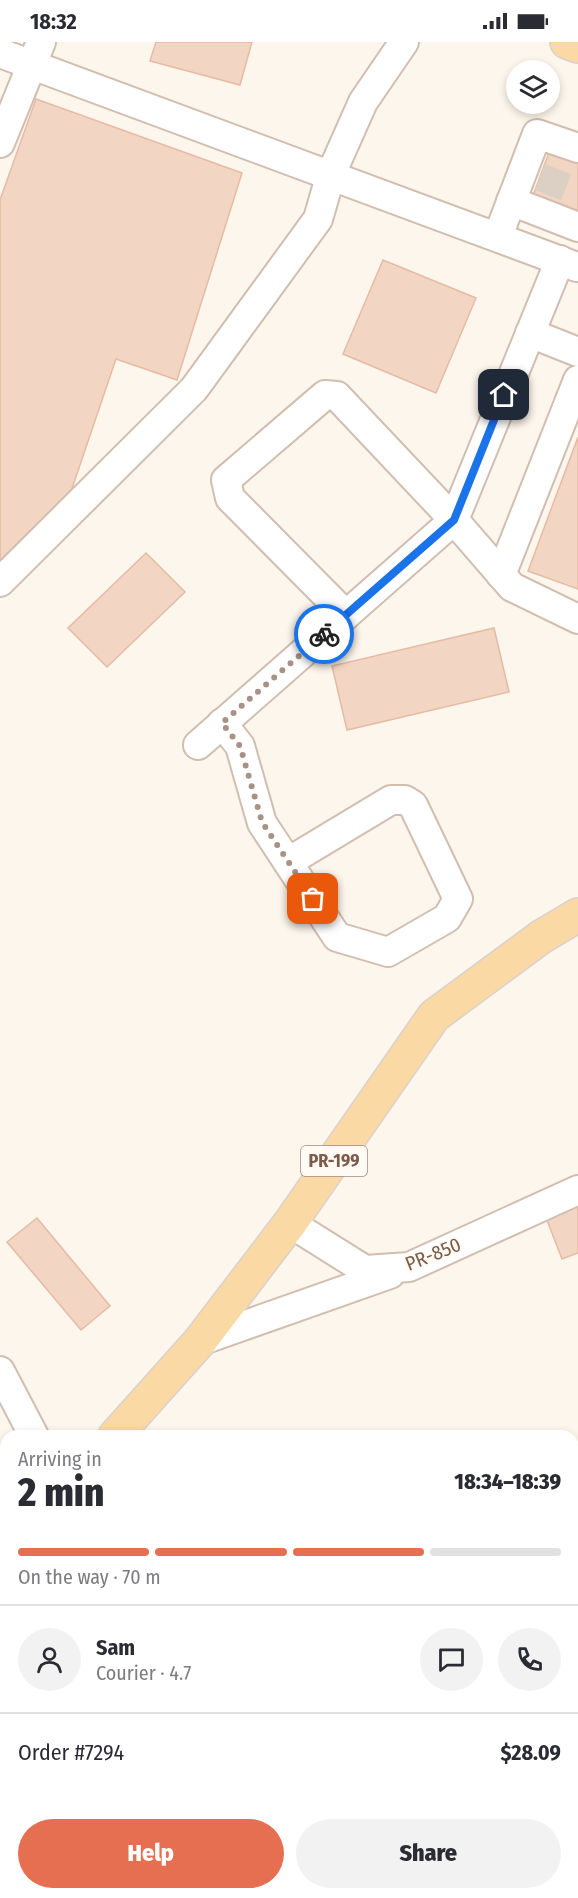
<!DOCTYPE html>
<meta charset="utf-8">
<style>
:root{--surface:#fff;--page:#f2f2f3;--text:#2b2b33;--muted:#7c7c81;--line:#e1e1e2;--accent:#e76f51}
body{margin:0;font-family:"Fira Sans Condensed",sans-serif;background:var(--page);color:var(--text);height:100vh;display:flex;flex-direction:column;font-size:22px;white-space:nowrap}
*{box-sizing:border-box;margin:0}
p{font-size:20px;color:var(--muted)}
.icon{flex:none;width:33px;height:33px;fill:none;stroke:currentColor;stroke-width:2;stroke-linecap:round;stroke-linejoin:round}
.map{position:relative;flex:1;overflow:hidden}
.drawer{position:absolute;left:0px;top:1388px;width:579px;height:470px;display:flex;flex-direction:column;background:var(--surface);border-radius:18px 18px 0 0;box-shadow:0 3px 9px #0003}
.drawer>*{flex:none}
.tools{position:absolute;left:506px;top:18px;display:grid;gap:12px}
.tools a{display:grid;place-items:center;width:54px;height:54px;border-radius:50%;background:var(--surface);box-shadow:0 3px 9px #0003;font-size:30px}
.pin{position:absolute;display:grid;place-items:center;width:51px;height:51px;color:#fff;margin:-26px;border-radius:12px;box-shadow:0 3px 9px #0006}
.courier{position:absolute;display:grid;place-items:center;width:60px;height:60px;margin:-30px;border:4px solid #1a73e8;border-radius:50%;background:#fff;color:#222;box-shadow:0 2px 8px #0007}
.overview em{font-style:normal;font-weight:800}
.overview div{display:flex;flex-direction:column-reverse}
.overview{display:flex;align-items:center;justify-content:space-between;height:102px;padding:0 18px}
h1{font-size:39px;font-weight:800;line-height:45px}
.bar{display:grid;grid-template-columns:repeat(4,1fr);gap:9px 6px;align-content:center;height:72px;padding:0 18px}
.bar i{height:8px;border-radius:4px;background:var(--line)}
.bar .on{background:var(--accent)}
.bar p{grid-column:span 4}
.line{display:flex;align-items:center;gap:15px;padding:0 18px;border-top:2px solid var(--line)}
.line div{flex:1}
.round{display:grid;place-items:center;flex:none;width:63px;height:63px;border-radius:32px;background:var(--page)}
.button{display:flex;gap:12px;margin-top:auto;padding:12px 18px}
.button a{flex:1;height:69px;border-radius:36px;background:var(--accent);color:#fff;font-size:24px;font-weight:800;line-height:69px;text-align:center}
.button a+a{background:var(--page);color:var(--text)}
.status{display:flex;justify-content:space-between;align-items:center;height:42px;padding:0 30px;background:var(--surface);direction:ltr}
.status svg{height:16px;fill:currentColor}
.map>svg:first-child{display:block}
</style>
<div class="status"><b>18:32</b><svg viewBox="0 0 49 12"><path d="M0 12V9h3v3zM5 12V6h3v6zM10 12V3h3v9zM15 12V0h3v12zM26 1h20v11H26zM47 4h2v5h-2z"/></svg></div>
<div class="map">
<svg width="578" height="1856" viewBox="0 0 578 1856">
<rect width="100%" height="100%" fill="#fdf6ec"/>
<g fill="#f3d5c3" stroke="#e6bba3" stroke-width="1.5">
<path d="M156 0H252L240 43 150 19Z"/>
<path d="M36 57 242 131 177 338 116 317 64 470 0 529V158Z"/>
<path d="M551 105 578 115V176L531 159Z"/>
<path d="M383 218 476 256 436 351 343 312Z"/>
<path d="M578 395V547L528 529Z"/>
<path d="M146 511 185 550 107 625 68 586Z"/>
<path d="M494 586 509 650 347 688 332 624Z"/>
<path d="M576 1162 578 1168V1211L562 1217 545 1173Z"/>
<path d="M37 1176 110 1264 81 1288 7 1200Z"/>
<path d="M3 1726 6 1731V1837L0 1827V1728Z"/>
</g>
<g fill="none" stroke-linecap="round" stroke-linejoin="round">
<path stroke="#dcd0c4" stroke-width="28" stroke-dasharray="28 14" stroke-linecap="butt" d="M540 135 578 150"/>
<g stroke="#d1beb0" stroke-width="32">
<g id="minor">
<path d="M0 11 577 225"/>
<path d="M0 101 41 0"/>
<path d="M511 159 578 185"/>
<path d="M498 194 537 92 578 106"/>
<path d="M530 291 578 310"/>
<path d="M501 533 578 338"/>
<path d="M0 540 194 347 318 177 331 132 363 60 404 0"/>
<path d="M346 573 230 456 226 438 325 353 337 354 454 478 512 545 578 577"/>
<path d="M222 681 240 704 262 781 337 895 388 910 447 876 458 857 413 763 405 758H391L288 820"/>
<path d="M198 703 454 478 560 218"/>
<path d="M290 1181 365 1228 409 1225 578 1148"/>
<path d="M200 1299 390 1232"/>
<path d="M0 1329 34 1394"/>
</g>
</g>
<g stroke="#dad1cd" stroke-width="36">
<g id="major">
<path d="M567 0 578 4"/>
<path d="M115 1394 200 1299 290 1181 434 974 541 895 578 873"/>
<path d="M0 1523 6 1516"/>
</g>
</g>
<use href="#minor" stroke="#fff" stroke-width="28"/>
<use href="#major" stroke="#fbd9a5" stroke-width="33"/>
</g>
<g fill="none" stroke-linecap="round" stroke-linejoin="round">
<path stroke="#a89285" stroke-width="6" stroke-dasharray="0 10.8" d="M313 857 262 780 240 704 222 681 324 592"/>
<path stroke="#1a73e8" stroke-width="8" d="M324 592 454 478 504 353"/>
</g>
<g text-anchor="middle" stroke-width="4.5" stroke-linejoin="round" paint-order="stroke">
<rect fill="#fffaf3" stroke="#a28b7f" stroke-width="1.5" x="301" y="1104" width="66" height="30" rx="4.5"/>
<g font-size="18" font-weight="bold" fill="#7a5c4d">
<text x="334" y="1125">PR-199</text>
</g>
<g font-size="20" fill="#7a5c4d" stroke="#fffaf3">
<text transform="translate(433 1212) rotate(-22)" y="7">PR-850</text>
</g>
</g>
</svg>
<div class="tools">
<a><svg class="icon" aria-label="layers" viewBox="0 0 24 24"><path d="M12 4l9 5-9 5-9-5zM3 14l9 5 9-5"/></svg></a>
</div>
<div class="pin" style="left:313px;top:857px;background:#ea580c"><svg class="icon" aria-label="bag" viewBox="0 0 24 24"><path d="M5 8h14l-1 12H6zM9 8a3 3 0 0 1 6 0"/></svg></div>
<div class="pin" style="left:504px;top:353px;background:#1f2937"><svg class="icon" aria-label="home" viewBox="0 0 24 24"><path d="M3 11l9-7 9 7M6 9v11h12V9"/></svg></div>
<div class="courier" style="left:324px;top:592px"><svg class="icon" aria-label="bike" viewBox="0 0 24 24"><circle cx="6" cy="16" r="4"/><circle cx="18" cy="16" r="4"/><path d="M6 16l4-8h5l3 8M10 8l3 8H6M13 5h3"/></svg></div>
<section class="drawer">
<div class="overview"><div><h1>2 min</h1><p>Arriving in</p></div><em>18:34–18:39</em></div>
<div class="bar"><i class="on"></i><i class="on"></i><i class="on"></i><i></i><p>On the way · 70 m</p></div>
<div class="line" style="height:108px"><a class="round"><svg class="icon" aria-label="person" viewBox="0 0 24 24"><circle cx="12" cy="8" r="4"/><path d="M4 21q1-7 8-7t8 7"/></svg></a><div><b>Sam</b><p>Courier · 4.7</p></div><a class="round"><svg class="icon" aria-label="chat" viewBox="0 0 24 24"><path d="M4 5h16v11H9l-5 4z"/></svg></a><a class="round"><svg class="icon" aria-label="phone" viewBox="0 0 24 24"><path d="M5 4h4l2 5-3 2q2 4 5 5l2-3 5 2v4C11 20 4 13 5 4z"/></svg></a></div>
<div class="line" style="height:78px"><div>Order #7294</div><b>$28.09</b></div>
<div class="button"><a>Help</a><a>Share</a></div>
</section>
</div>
